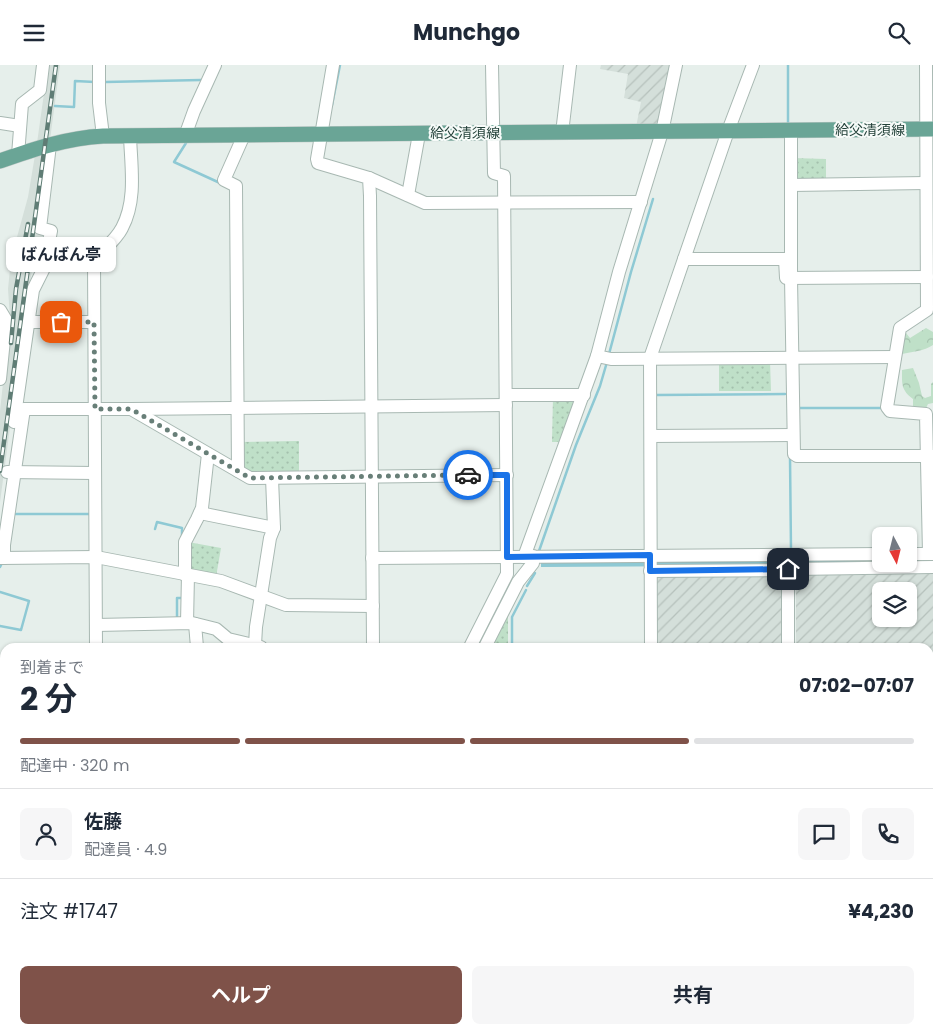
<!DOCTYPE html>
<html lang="ja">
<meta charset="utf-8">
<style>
:root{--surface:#fff;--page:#f6f6f7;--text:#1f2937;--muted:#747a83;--line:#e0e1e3;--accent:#7f5249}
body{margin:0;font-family:Poppins,"Noto Sans JP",sans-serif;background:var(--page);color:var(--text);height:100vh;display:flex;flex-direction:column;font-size:19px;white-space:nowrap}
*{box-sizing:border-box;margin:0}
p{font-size:16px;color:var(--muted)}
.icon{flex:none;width:28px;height:28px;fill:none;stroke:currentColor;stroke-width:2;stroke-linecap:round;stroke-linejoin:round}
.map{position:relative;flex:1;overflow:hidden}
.panel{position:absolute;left:0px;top:578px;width:934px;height:391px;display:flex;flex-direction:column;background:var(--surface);border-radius:15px 15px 0 0;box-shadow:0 1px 4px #0004}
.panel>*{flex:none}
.needle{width:32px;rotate:173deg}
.buttons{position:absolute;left:872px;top:462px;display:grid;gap:10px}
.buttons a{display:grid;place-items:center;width:45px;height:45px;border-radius:8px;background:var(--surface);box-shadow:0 1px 4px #0004;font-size:25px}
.pin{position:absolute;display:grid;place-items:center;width:42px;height:42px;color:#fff;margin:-21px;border-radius:10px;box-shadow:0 2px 8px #0006}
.courier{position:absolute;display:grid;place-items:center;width:50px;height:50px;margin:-25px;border:4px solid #1a73e8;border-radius:50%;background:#fff;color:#222;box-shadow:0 1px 6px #0007}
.bubble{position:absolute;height:35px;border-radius:8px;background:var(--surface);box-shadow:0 1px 4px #0004;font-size:16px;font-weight:700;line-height:35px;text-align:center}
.headline em{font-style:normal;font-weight:700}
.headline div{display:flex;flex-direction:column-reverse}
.headline{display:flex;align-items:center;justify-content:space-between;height:85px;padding:0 20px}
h1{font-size:32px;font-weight:700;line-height:38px}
.bar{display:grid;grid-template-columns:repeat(4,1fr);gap:8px 5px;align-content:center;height:60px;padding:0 20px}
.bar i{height:6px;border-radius:4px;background:var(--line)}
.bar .on{background:var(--accent)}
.bar p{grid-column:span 4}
.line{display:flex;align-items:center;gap:12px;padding:0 20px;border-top:1px solid var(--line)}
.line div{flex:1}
.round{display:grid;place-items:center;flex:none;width:52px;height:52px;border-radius:8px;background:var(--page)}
.cta{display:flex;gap:10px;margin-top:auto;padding:10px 20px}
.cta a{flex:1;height:58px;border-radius:8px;background:var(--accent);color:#fff;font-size:20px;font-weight:700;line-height:58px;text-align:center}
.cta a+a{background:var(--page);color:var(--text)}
header{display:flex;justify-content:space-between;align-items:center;height:65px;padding:0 20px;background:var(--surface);font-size:22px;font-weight:700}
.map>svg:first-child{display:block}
</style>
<header><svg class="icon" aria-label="menu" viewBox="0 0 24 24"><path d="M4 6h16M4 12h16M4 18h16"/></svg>Munchgo<svg class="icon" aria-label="search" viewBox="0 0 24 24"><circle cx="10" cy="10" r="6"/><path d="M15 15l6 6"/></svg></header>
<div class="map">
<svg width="933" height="968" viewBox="0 0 933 968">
<defs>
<pattern id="industrial-furrows" width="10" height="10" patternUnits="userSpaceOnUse" patternTransform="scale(1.25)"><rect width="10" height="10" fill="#d4dfda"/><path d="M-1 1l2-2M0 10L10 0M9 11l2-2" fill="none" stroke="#b6c1bc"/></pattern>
<pattern id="grass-dots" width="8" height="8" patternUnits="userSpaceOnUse" patternTransform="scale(1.25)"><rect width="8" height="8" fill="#bfe0c8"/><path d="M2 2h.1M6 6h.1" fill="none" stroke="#a4c1ad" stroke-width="1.8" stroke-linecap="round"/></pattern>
<pattern id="forest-crowns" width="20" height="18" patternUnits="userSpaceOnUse" patternTransform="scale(1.25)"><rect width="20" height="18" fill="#bfe0c8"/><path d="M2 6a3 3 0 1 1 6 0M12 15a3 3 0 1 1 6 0" fill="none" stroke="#a4c1ad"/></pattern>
<pattern id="water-rules" width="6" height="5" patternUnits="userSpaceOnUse" patternTransform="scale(1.25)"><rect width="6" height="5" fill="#8ec9d4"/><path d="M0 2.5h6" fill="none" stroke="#74a5ad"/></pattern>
</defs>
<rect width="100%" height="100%" fill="#e6efeb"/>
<g fill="#d4dfda">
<path d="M48 0H60L50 75 37 78Z"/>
<path d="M48 86 43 167 45 172 40 201 33 200 28 228 0 437V346L10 253 8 224 11 194 28 132 35 90Z"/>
</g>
<g fill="url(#industrial-furrows)" fill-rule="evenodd">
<path d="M601 0H673L657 62H636L641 37 624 33 628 9 600 4Z"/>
<path d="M933 504V751L929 749V582H796V506ZM881 526H909V554H881Z"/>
<path d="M786 508 787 582H656L655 510Z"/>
</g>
<g fill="url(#grass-dots)">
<path d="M793 93 826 94V118H796Z"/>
<path d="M719 296H770L771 326H719Z"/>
<path d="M553 332H580L563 377H552Z"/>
<path d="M299 376V410H250L241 405V377Z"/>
<path d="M188 477 221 483 216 512 190 507Z"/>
<path d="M505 550 508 552V582H488Z"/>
</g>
<g fill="url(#forest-crowns)">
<path d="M926 263 933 267V280C924 286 912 287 902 289V268H906L910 273Z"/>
<path d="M913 303 919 318 922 331 925 333 931 331V319L933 317V338L928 339 925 345 913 344V334C901 325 902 319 902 305Z"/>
</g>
<path fill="url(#water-rules)" d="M881 495V499H909V495H933V500L541 502V498Z"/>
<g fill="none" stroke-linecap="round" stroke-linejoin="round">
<g stroke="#8ec9d4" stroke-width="2.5">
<path d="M788 0V60"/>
<path d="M105 17 201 15"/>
<path d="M332 40 340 0"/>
<path d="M55 41 74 42 75 16 95 17"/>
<path d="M186 78 174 97 220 118"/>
<path d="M609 289 631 207 653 134"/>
<path d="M656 330 785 329"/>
<path d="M797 343H883"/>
<path d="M790 392 791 485"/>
<path d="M12 449H91"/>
<path d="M155 464 157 457 182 463V472"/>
<path d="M539 486 576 380 600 321 607 297"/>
<path d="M0 502 1 500"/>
<path d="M527 521 535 508"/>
<path d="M0 527 29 536 21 565 0 561"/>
<path d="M177 553V533H183"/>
<path d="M486 564 510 517"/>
<path d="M512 582V552L526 525"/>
<path d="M812 964 815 968"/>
</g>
<g stroke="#a8b8b2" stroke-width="14">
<g id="minor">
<path d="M99 0V38L103 71"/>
<path d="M333 0 317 94 318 98 369 113 370 131 373 582"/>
<path d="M926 0 927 245 900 263 887 342 890 346 926 349 929 489"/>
<path d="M0 58 20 61"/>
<path d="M791 65V213L794 389 797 391H933"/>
<path d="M562 68 570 0"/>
<path d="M185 71 194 46 215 0"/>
<path d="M18 90 22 39 40 25 43 0"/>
<path d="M369 113 425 138 641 137"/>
<path d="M791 120 926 118"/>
<path d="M408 130 419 69"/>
<path d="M684 194H785L786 213 927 212"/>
<path d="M0 245 6 255 0 314"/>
<path d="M28 257H94"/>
<path d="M597 291 611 294 895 292"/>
<path d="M506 330H584"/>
<path d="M131 344 506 340"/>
<path d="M14 357 33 225 44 203 51 166 40 163 50 80"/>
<path d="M651 371 793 370"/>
<path d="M238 406 236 121 224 115 244 70"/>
<path d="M7 407 94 408"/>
<path d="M200 448 274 463"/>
<path d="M909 489H933"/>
<path d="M524 492 597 291 619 207 662 67 676 0"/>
<path d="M0 493 96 492 221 516 286 540 373 541"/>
<path d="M4 493V480L24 344H131L250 413 507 410"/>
<path d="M372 493 881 489"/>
<path d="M794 504 933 502"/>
<path d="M650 506 788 505V582"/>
<path d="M185 510V477L197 454 202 443 208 389"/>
<path d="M187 558 188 510"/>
<path d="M195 559 197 582"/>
<path d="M96 560 192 558 216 564 228 574 261 582"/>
<path d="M255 580 256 562 270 473 274 463 272 413"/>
<path d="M96 582 94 195C103 185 116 175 122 163 137 135 131 101 130 71"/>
<path d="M470 582 507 509 504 111 494 108 492 0"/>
<path d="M485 582 518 517 533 498V491"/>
<path d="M651 582 650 293 728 66 753 0"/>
<path d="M0 638H5"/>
<path d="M0 745H5"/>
<path d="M929 754 933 756"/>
<path d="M0 818H5"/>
<path d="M929 900 933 903"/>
<path d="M0 940H5"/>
<path d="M99 964V968"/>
<path d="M150 964V968"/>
<path d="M235 964V968"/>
<path d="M377 964V968"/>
<path d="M512 964V968"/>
<path d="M654 964V968"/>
<path d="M825 968V964"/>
</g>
</g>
<g stroke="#c2cac8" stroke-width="16">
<g id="major">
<path d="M0 96C34 84 67 73 103 71L933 64"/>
<path d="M929 786 933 774"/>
<path d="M871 968V964"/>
</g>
</g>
<use href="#minor" stroke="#fff" stroke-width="12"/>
<use href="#major" stroke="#6aa596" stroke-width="15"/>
<g stroke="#5f7d75" stroke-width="4.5">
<g id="rail">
<path d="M11 278 16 224 28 159"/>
<path d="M0 406 56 0"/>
</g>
</g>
<use href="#rail" stroke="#f7fbf9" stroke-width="2.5" stroke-dasharray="8" stroke-linecap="butt"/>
</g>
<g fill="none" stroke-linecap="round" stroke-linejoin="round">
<path stroke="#687f78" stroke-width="5" stroke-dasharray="0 9" d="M61 257H94L95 344H131L250 413 468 410"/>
<path stroke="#1a73e8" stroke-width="6" d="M468 410H507V492L650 490V506L788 504"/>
</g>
<g text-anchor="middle" stroke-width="4" stroke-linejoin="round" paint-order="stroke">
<g font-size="14" fill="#24423a" stroke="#f7fbf9">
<text x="870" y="70">給父清須線</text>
<text x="465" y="73">給父清須線</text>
</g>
</g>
</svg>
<div class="buttons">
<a><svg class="needle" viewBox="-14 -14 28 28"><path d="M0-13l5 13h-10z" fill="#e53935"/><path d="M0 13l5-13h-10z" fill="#747a83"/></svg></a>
<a><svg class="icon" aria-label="layers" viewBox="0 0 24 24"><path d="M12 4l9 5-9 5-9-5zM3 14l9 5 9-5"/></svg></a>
</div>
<div class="pin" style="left:61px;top:257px;background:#ea580c"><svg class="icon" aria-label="bag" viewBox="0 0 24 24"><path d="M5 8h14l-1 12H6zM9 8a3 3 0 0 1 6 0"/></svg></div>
<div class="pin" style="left:788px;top:504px;background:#1f2937"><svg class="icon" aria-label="home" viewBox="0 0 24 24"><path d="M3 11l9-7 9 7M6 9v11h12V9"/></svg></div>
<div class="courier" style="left:468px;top:410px"><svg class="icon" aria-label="car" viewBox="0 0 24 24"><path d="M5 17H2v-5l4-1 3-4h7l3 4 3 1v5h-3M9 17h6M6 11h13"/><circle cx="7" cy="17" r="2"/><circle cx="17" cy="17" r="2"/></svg></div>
<div class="bubble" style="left:6px;top:172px;width:110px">ばんばん亭</div>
<section class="panel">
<div class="headline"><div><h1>2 分</h1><p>到着まで</p></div><em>07:02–07:07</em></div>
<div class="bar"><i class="on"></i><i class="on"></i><i class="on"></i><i></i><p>配達中 · 320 m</p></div>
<div class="line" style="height:90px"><a class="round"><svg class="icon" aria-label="person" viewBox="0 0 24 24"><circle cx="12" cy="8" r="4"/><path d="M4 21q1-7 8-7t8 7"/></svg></a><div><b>佐藤</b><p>配達員 · 4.9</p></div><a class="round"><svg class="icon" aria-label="chat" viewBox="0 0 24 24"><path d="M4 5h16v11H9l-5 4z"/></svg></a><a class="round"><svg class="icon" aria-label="phone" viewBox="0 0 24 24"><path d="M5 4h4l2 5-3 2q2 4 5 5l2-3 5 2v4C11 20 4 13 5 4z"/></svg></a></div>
<div class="line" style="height:65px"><div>注文 #1747</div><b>¥4,230</b></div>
<div class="cta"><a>ヘルプ</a><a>共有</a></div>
</section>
</div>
